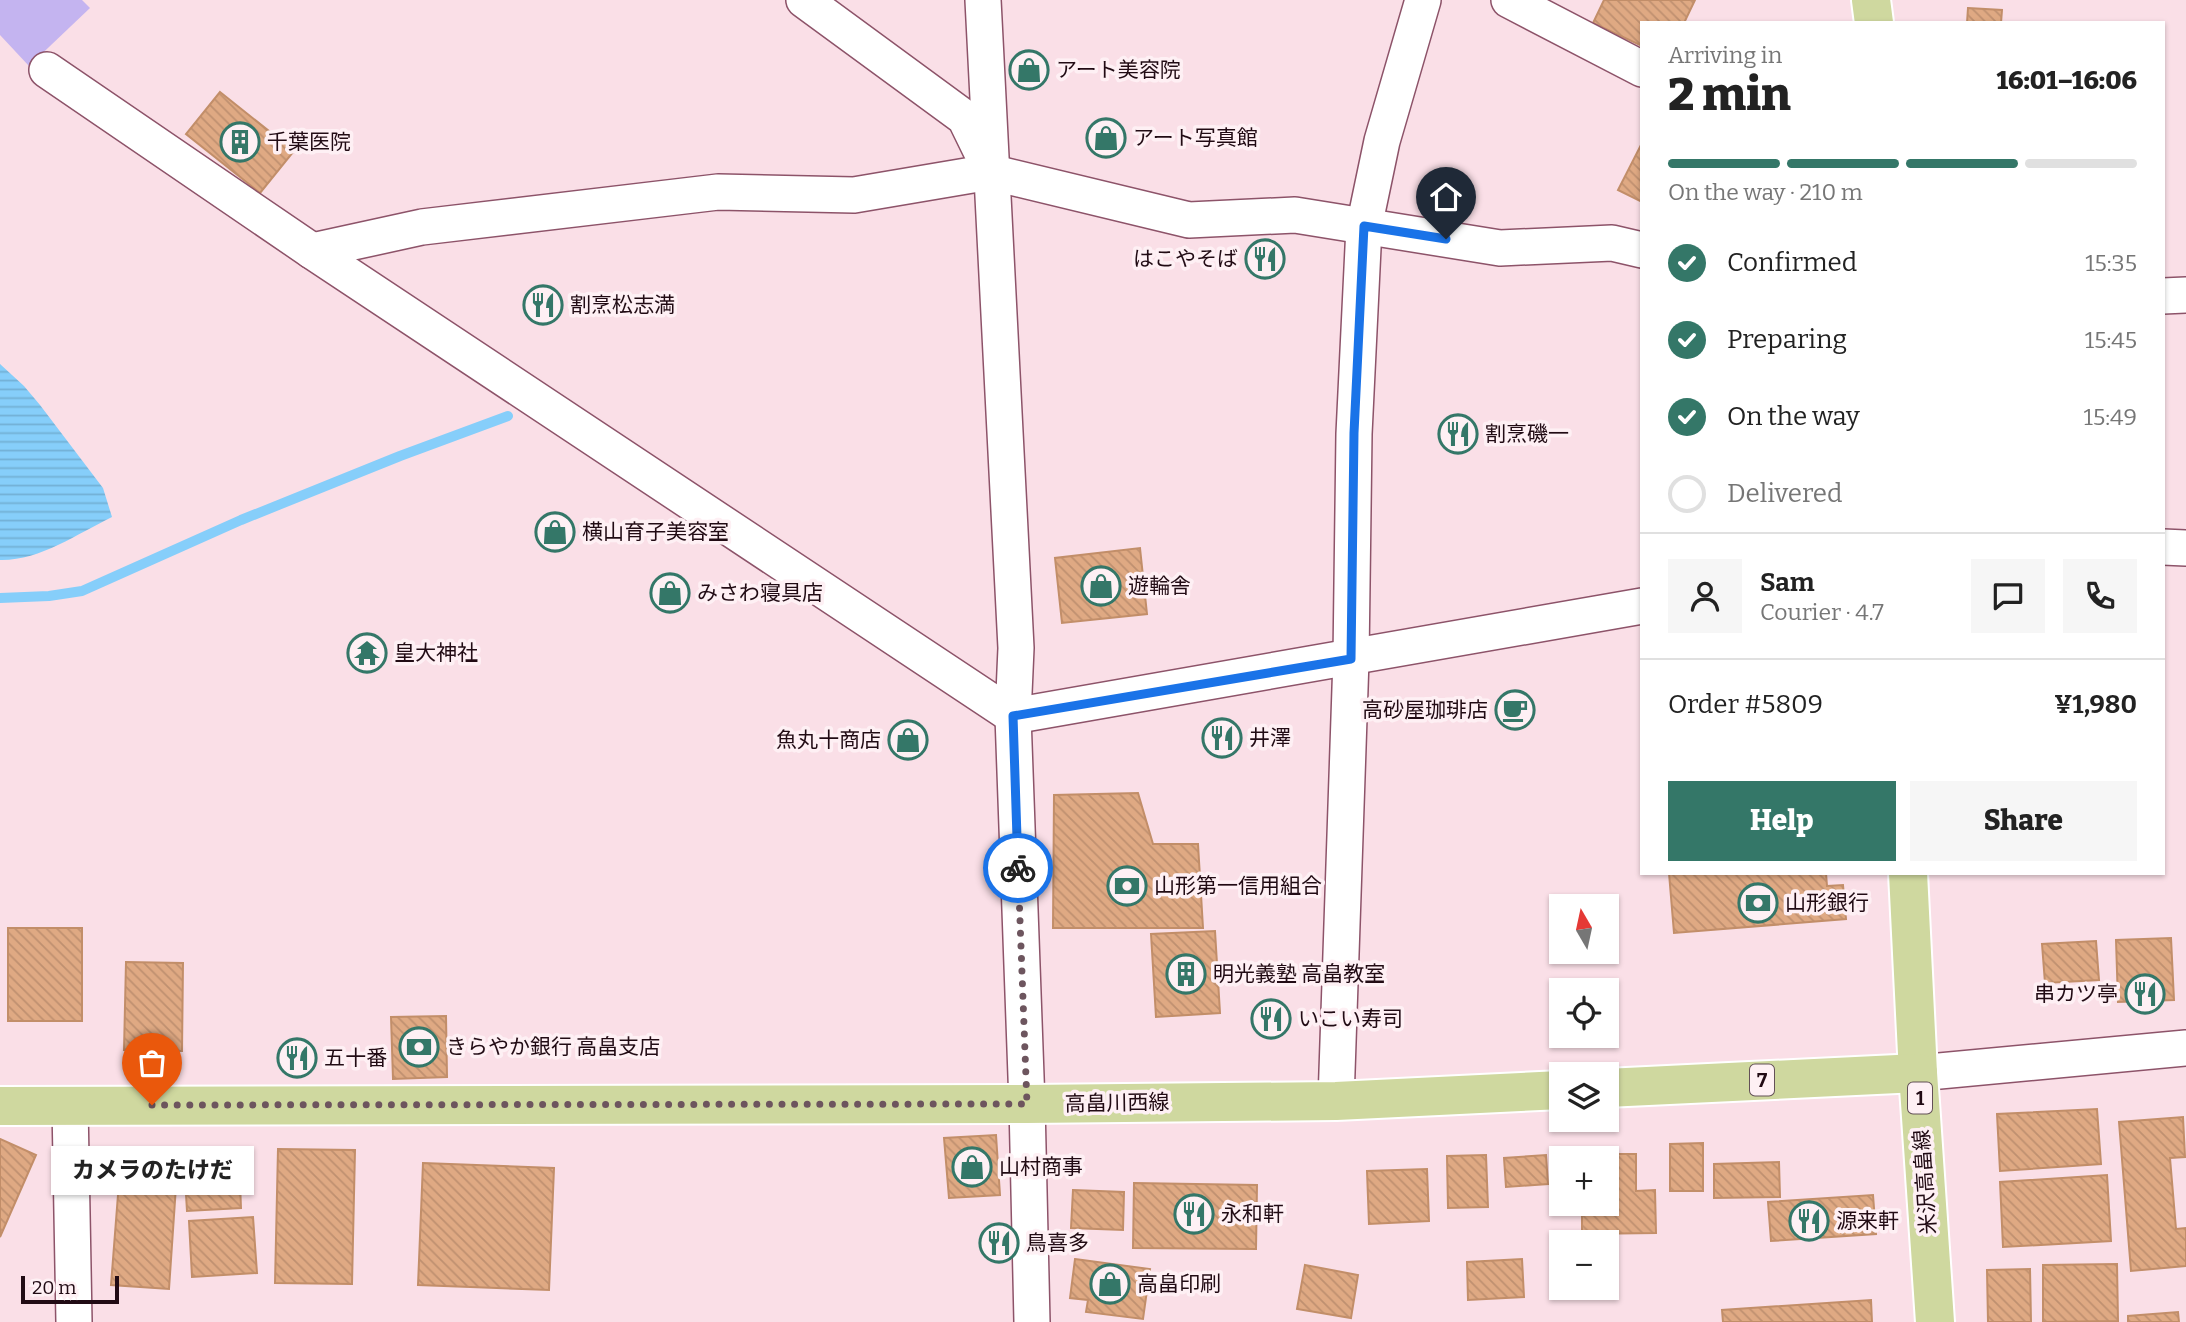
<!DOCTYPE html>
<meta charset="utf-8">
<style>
:root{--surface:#fff;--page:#f6f6f6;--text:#222;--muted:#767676;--line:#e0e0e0;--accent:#347768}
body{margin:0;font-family:Bitter,"Noto Sans JP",serif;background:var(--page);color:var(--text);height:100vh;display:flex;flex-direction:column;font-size:26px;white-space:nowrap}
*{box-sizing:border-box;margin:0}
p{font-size:23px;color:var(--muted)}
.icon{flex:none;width:38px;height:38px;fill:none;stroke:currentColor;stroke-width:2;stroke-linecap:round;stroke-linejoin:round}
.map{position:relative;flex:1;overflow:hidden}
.side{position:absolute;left:1640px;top:21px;width:525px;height:854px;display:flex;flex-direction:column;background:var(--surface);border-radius:0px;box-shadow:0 2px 5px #0004}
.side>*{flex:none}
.needle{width:46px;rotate:351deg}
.fabs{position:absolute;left:1549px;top:894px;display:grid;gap:14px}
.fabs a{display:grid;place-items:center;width:70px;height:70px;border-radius:0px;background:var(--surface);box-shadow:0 2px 5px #0004;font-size:35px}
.scale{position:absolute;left:21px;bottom:18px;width:98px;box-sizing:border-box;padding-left:7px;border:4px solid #210b14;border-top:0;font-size:19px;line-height:24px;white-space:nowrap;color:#210b14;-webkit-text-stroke:5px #fef0f4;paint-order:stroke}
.pin{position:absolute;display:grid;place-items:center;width:60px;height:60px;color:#fff;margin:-72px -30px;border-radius:50% 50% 50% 0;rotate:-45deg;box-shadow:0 0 7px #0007}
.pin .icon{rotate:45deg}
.courier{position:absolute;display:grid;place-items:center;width:70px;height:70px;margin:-35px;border:5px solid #1a73e8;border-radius:50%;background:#fff;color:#222;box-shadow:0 2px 9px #0007}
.bubble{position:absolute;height:49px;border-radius:0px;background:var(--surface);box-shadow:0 2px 5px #0004;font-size:23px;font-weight:800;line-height:49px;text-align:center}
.headline em{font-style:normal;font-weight:800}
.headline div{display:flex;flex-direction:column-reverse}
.headline{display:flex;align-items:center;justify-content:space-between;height:119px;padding:0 28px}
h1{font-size:46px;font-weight:800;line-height:52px}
.bar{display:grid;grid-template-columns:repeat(4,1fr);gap:10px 7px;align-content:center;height:84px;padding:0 28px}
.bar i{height:9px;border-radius:5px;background:var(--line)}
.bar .on{background:var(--accent)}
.bar p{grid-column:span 4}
.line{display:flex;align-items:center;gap:18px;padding:0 28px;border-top:2px solid var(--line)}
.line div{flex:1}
.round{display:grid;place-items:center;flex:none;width:74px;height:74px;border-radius:0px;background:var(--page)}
ol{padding:0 28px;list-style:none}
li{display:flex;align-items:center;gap:21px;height:77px}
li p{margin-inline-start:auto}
li .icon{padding:7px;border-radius:50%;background:var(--accent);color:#fff;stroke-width:4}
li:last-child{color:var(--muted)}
li i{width:38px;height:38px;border:4px solid var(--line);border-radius:50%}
.button{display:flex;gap:14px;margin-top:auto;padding:14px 28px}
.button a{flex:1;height:80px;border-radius:0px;background:var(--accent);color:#fff;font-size:28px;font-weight:800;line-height:80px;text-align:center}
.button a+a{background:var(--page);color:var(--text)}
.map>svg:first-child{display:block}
</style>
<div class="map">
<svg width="2186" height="1322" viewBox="0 0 2186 1322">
<defs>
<pattern id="water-rules" width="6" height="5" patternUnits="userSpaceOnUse" patternTransform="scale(1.75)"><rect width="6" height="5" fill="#86cefa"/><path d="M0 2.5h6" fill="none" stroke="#73b0d5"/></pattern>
<pattern id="building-back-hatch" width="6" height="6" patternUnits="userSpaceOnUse" patternTransform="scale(1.75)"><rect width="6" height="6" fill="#dfa983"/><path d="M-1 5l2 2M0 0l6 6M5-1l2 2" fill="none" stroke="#bf9070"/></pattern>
</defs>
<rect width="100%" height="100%" fill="#fadfe7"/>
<path fill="#c4b4f0" d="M0 0H82L90 8 29 66 0 35Z"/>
<path fill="url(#water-rules)" d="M0 364 24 386 40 405 103 488 112 517C77 534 39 561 0 560Z"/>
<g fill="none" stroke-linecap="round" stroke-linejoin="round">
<path stroke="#86cefa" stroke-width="10" d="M0 598 49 596 82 591 241 520 400 456 508 416"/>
</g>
<g fill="url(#building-back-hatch)" stroke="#c28e69" stroke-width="2">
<path d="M1604 0H1695L1684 23H1642V46L1593 23Z"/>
<path d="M1968 8 2002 10 2001 23H1967Z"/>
<path d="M220 92 294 151 260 193 186 134Z"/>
<path d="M1642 143V202L1618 190Z"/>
<path d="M1140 548 1147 614 1062 623 1055 558Z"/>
<path d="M1138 793 1153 844H1198L1203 928H1053L1054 795Z"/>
<path d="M1669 873H1826L1827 886 1843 885 1846 919 1674 933Z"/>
<rect x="8" y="928" width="74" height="93"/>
<path d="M1215 931 1220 1013 1156 1017 1151 934Z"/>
<path d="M2171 938 2174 1000 2118 1002 2116 940Z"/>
<path d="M2096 941 2099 980 2045 983 2042 944Z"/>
<path d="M126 962 183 963 182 1051 124 1050Z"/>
<path d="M446 1016 447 1077 393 1079 391 1017Z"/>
<path d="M2097 1109 2101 1164 2000 1171 1997 1114Z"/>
<path d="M2183 1117 2185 1157 2170 1158 2176 1229 2186 1228V1266L2131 1271 2119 1122Z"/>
<path d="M996 1135 1000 1195 949 1198 944 1138Z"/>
<path d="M0 1139 36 1155 0 1237Z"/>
<path d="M1703 1143V1191H1670V1144Z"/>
<path d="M278 1149 355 1150 352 1284 275 1283Z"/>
<path d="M1582 1154H1636V1191L1655 1190 1656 1233 1582 1234V1204H1606V1158H1582Z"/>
<path d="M1486 1155 1488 1207 1448 1208 1447 1156Z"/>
<path d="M1546 1155 1548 1184 1506 1187 1504 1158Z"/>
<path d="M239 1157 241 1208 187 1211 184 1161Z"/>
<path d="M1779 1162 1780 1197 1714 1198V1164Z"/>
<path d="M423 1163 554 1168 549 1290 418 1285Z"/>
<path d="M1427 1169 1429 1221 1369 1224 1367 1171Z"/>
<path d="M2107 1175 2111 1241 2003 1247 2000 1182Z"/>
<path d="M119 1182 176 1186 169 1289 111 1285Z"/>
<path d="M1134 1183 1257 1185 1256 1249 1133 1248Z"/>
<path d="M1073 1190 1124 1192 1123 1230 1071 1228Z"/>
<path d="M1873 1195 1876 1234 1771 1241 1768 1202Z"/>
<path d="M253 1217 257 1273 192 1277 189 1221Z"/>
<path d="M1075 1259 1150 1269 1143 1319 1086 1312 1088 1300 1070 1298Z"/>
<path d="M1522 1259 1524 1297 1468 1300 1467 1262Z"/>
<path d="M2117 1264 2118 1321 2043 1322V1265Z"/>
<path d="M1305 1265 1358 1275 1351 1318 1297 1309Z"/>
<path d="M2030 1269 2031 1322H1988L1987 1270Z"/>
<path d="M1871 1300 1872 1322H1723L1722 1310Z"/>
<path d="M2178 1312 2179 1322H2128V1316Z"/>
</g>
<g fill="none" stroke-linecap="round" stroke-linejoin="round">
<g stroke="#8d5369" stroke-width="38">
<g id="minor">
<path d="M804 0 965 118 985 159"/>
<path d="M983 0 1016 648 1013 716 1027 1104 1032 1322"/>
<path d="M1509 0 1642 69"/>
<path d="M47 70 312 251 1013 716 1642 606"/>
<path d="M312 251 422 227 718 192 854 195 990 172 1189 220 1295 215 1500 248 1612 243 1642 250"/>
<path d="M2163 296 2186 295"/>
<path d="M2163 547 2186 548"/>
<path d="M1918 1073 2186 1048"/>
<path d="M1336 1101 1351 659 1354 434 1364 227 1382 141 1423 0"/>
<path d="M70 1105 74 1322"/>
</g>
</g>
<g stroke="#fff" stroke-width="42">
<g id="major">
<path d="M1871 0 1874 23"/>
<path d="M1908 873 1918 1073 1935 1322"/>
<path d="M1606 1088 1918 1073"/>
<path d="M0 1106 1027 1104 1336 1101 1561 1090"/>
</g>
</g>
<use href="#minor" stroke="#fff" stroke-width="35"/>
<use href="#major" stroke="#cfd89f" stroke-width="38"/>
</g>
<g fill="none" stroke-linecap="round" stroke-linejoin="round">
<path stroke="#6d555e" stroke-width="7" stroke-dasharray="0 12.6" d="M152 1105 1027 1104 1018 868"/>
<path stroke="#1a73e8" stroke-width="9" d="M1018 868 1013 716 1351 659 1354 433 1364 226 1446 239"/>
</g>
<defs>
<g id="shop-ring" transform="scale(2.0125)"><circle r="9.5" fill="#fef0f4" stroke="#347768" stroke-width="1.5"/><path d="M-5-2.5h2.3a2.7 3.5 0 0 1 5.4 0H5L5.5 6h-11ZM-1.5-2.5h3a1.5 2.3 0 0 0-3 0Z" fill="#347768"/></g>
<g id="building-ring" transform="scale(2.0125)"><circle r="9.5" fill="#fef0f4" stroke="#347768" stroke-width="1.5"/><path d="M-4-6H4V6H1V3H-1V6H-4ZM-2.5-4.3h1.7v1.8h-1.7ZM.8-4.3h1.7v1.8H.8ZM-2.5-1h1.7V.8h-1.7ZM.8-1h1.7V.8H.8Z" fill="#347768"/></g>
<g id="restaurant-ring" transform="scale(2.0125)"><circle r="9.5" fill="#fef0f4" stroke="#347768" stroke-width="1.5"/><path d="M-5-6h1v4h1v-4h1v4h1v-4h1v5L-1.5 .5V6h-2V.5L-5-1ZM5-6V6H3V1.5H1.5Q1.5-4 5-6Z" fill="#347768"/></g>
<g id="temple-ring" transform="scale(2.0125)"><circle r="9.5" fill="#fef0f4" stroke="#347768" stroke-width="1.5"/><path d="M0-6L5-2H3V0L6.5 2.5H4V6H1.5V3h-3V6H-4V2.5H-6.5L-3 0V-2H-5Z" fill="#347768"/></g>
<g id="cafe-ring" transform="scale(2.0125)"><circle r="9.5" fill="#fef0f4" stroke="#347768" stroke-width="1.5"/><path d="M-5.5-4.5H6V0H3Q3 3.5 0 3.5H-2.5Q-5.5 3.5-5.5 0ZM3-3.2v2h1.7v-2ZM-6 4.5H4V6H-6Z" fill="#347768"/></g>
<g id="bank-ring" transform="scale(2.0125)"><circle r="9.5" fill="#fef0f4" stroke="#347768" stroke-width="1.5"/><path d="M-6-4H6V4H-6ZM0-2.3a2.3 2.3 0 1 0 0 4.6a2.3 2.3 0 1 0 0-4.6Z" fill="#347768"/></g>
</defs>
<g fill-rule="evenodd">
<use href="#shop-ring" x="1029" y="70"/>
<use href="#shop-ring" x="1106" y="138"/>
<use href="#building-ring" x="240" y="142"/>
<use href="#restaurant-ring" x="1265" y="259"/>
<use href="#restaurant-ring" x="543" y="305"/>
<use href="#restaurant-ring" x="1458" y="434"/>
<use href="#shop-ring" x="555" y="532"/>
<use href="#shop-ring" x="1101" y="586"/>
<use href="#shop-ring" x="670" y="593"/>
<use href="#temple-ring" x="367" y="653"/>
<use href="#cafe-ring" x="1515" y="710"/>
<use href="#restaurant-ring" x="1222" y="738"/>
<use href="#shop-ring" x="908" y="740"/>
<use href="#bank-ring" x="1127" y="886"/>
<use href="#bank-ring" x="1758" y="903"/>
<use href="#building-ring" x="1186" y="974"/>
<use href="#restaurant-ring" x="2145" y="994"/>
<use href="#restaurant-ring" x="1271" y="1019"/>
<use href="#bank-ring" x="419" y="1047"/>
<use href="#restaurant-ring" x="297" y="1058"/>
<use href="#shop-ring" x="972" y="1167"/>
<use href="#restaurant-ring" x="1194" y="1214"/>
<use href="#restaurant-ring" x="1809" y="1221"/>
<use href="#restaurant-ring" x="999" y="1243"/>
<use href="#shop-ring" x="1110" y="1284"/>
</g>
<g text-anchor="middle" stroke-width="7" stroke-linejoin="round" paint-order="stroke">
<g fill="#fef0f4" stroke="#635057" stroke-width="2">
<rect x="1750" y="1064.5" width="24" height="31" rx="5"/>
<rect x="1908" y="1082.5" width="24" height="31" rx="5"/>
</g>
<g font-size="19" font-weight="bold" fill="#210b14">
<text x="1762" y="1087">7</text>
<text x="1920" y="1105">1</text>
</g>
<g font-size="21" fill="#210b14" stroke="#fef0f4" text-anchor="start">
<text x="1056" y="77">アート美容院</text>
<text x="1133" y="145">アート写真館</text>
<text x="267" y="149">千葉医院</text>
<text x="1238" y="266" text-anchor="end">はこやそば</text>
<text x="570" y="312">割烹松志満</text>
<text x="1485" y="441">割烹磯一</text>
<text x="582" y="539">横山育子美容室</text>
<text x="1128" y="593">遊輪舎</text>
<text x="697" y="600">みさわ寝具店</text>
<text x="394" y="660">皇大神社</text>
<text x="1488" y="717" text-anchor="end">高砂屋珈琲店</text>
<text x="1249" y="745">井澤</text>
<text x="881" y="747" text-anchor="end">魚丸十商店</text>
<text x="1154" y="893">山形第一信用組合</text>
<text x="1785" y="910">山形銀行</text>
<text x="1213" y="981">明光義塾 高畠教室</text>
<text x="2118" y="1001" text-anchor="end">串カツ亭</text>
<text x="1298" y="1026">いこい寿司</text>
<text x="446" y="1054">きらやか銀行 高畠支店</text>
<text x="324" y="1065">五十番</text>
<text x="999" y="1174">山村商事</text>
<text x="1221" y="1221">永和軒</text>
<text x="1836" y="1228">源来軒</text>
<text x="1026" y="1250">鳥喜多</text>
<text x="1137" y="1291">高畠印刷</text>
</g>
<g font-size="21" fill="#210b14" stroke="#fef0f4">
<text transform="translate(1117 1103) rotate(-1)" y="7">高畠川西線</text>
<text transform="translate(1925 1182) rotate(-94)" y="7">米沢高畠線</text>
</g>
</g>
</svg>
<div class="fabs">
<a><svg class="needle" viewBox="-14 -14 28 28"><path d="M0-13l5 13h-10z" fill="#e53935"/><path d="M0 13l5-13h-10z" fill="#767676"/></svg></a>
<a><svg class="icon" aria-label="locate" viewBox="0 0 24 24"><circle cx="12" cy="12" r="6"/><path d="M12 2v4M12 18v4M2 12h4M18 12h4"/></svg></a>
<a><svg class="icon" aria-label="layers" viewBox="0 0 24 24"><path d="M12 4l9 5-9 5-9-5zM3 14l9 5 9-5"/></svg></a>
<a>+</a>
<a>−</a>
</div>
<div class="scale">20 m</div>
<div class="pin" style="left:152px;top:1105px;background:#ea580c"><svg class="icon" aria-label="bag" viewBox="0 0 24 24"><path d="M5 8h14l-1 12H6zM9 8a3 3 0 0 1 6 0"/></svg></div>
<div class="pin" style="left:1446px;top:239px;background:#1f2937"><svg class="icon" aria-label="home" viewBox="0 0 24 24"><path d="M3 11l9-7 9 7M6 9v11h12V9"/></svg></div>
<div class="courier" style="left:1018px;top:868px"><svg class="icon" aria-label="bike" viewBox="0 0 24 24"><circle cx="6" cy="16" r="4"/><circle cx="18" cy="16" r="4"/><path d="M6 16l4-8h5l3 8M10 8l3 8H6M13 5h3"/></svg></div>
<div class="bubble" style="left:51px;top:1146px;width:203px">カメラのたけだ</div>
<section class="side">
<div class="headline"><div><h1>2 min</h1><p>Arriving in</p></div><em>16:01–16:06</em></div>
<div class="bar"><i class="on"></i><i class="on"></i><i class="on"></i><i></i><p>On the way · 210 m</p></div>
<ol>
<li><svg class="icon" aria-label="check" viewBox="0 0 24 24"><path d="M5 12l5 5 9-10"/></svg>Confirmed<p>15:35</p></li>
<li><svg class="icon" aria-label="check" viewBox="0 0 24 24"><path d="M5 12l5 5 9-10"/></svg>Preparing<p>15:45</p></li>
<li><svg class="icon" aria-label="check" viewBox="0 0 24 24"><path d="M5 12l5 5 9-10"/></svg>On the way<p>15:49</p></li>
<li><i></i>Delivered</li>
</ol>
<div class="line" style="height:126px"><a class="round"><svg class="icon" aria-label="person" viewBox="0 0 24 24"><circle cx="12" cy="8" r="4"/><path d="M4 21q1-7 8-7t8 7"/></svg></a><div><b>Sam</b><p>Courier · 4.7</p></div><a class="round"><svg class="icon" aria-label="chat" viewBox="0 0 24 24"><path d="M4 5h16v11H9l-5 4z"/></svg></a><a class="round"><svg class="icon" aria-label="phone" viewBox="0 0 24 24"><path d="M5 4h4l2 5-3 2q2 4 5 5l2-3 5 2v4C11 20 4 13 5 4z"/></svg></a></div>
<div class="line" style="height:91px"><div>Order #5809</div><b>¥1,980</b></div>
<div class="button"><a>Help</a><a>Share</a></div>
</section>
</div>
